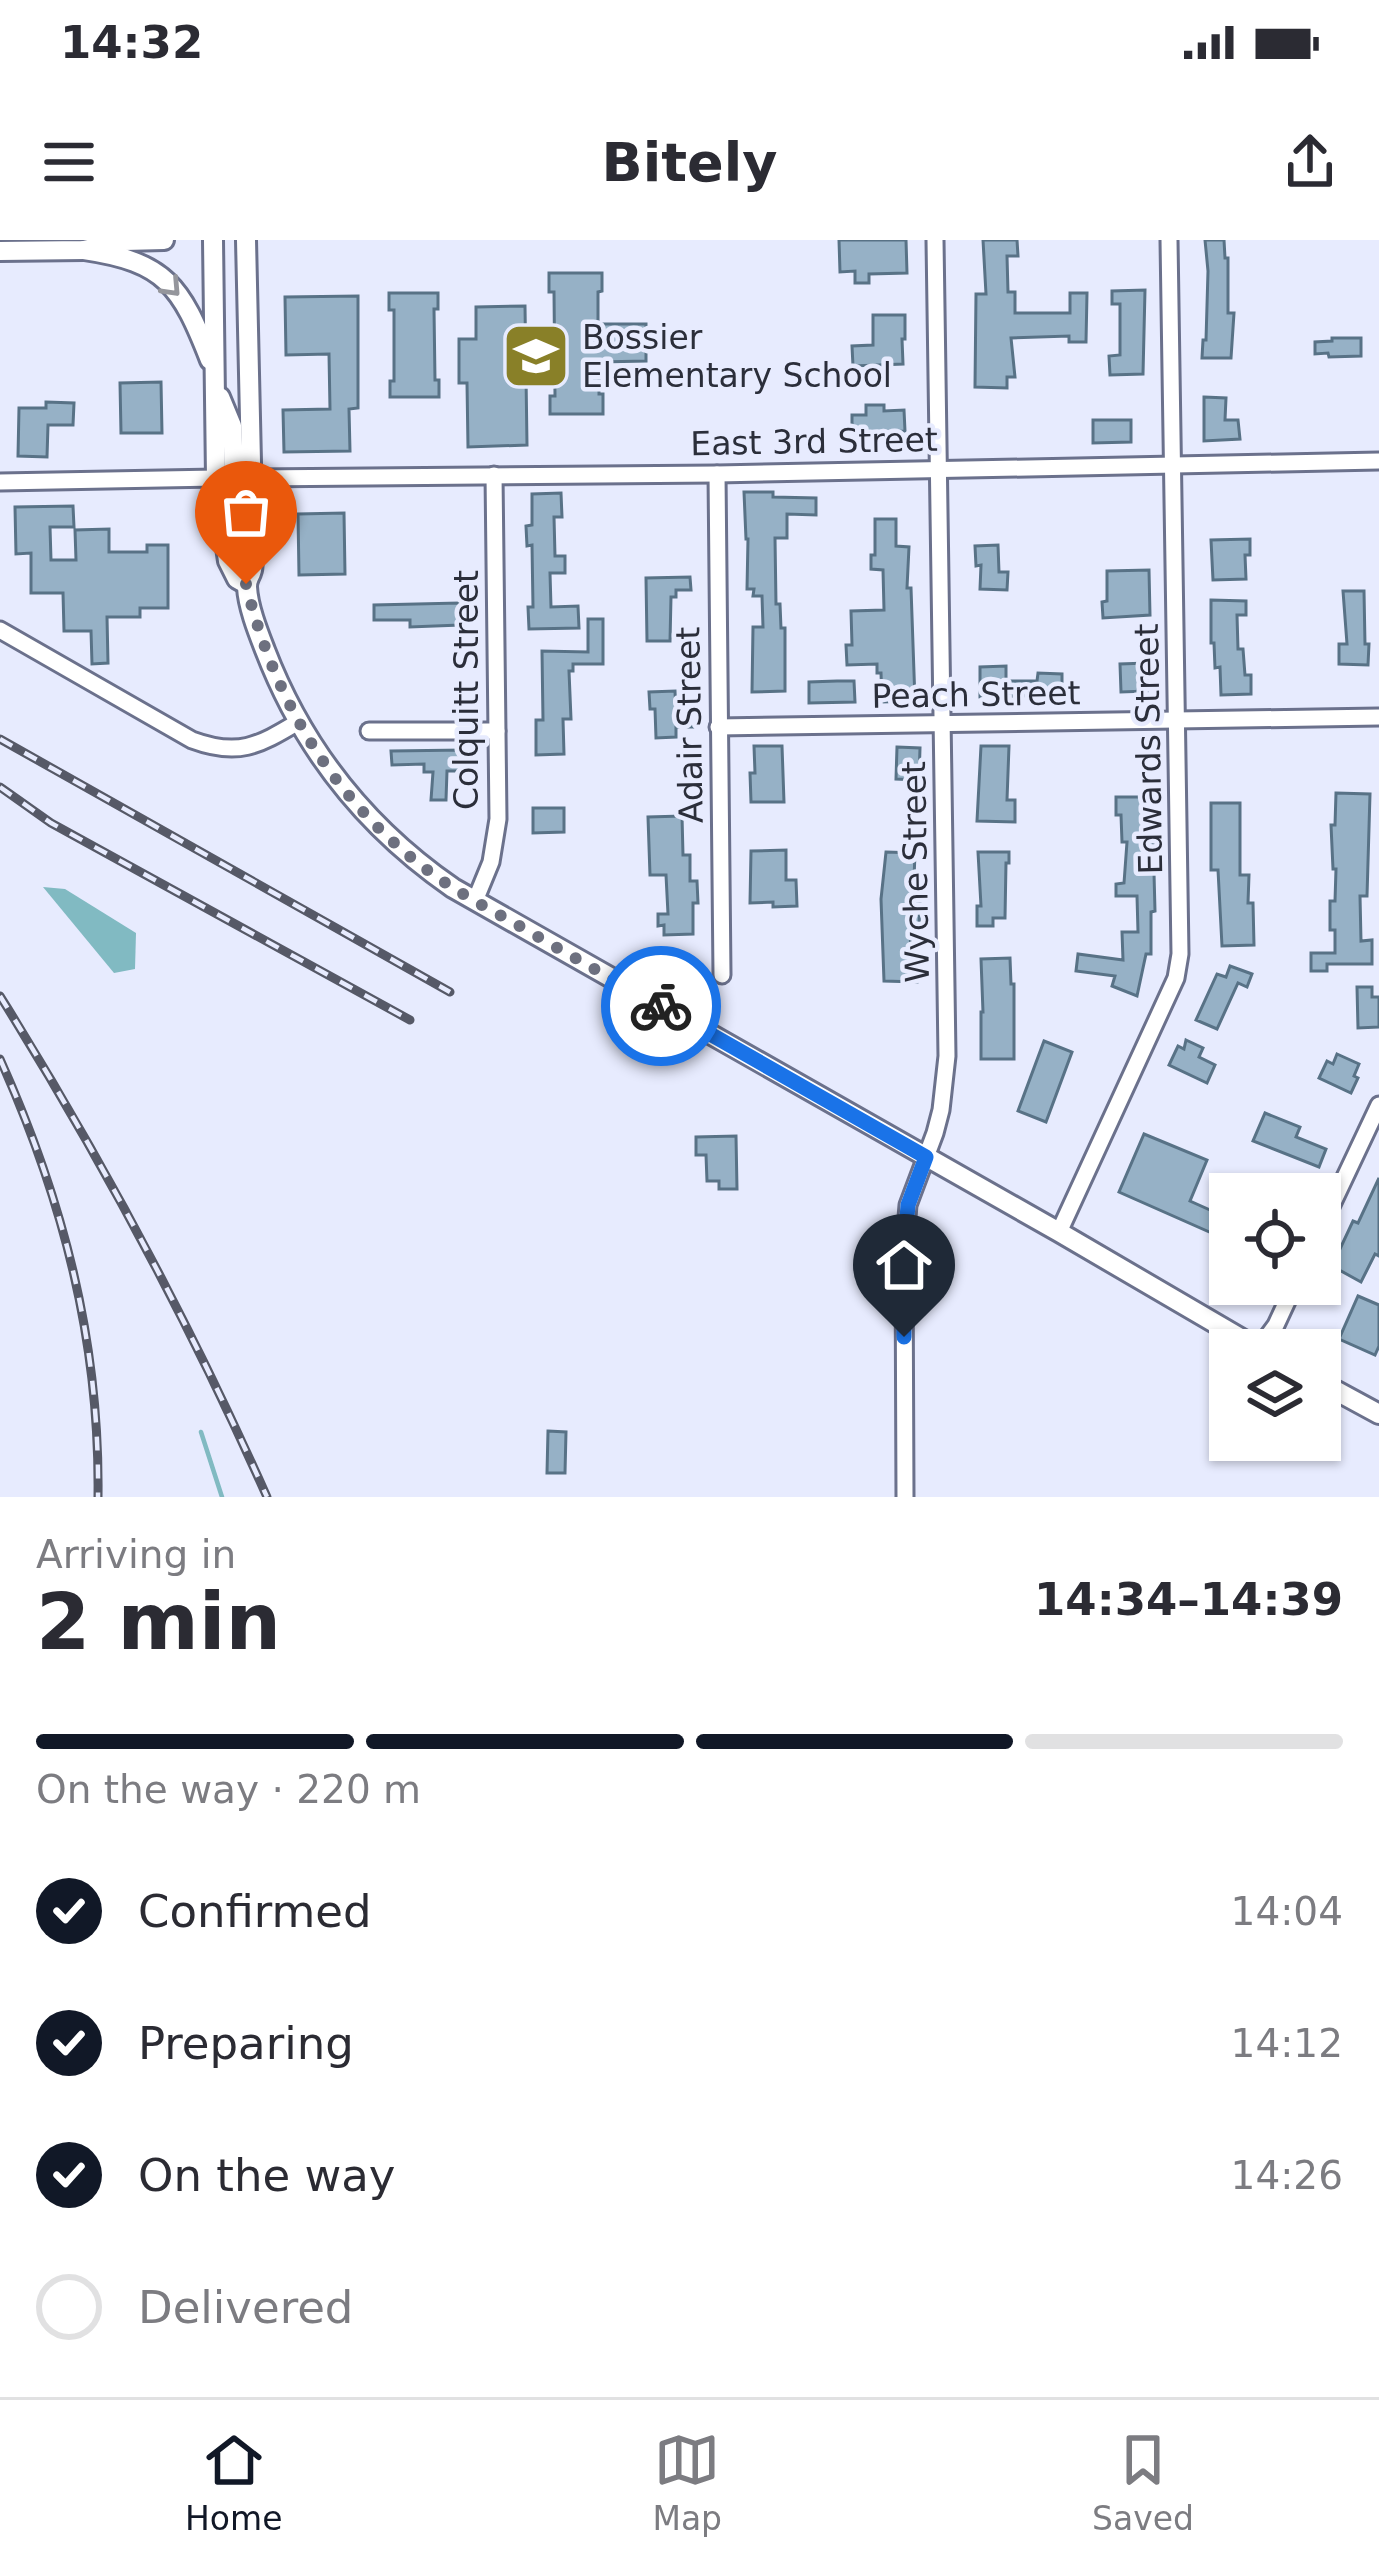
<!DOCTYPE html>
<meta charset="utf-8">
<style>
:root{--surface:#fff;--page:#f2f2f3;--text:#2b2b33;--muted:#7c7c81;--line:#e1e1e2;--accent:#111827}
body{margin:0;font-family:"DejaVu Sans",sans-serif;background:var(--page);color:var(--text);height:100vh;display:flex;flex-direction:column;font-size:45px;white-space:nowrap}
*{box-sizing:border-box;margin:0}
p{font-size:39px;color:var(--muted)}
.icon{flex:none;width:66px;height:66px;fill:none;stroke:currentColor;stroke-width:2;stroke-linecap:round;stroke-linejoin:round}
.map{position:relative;height:1257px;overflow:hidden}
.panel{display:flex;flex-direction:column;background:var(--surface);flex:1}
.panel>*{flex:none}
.buttons{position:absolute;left:1209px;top:933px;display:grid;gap:24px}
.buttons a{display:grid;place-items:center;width:132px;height:132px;border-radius:0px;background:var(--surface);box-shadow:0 3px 9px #0004;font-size:60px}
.pin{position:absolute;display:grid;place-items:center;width:102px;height:102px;color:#fff;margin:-123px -51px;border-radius:50% 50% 50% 0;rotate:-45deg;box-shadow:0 0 12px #0007}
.pin .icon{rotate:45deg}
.courier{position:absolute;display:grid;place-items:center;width:120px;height:120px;margin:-60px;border:9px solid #1a73e8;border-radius:50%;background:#fff;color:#222;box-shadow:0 3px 15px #0007}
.headline em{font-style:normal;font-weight:600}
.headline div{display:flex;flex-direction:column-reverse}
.headline{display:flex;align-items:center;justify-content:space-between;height:204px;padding:0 36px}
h1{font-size:78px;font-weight:600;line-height:90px}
.bar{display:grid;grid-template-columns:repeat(4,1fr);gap:18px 12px;align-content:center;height:144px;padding:0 36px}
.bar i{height:15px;border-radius:9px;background:var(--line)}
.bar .current{background:var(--accent)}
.bar p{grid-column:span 4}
ol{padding:0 36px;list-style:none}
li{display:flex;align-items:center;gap:36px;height:132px}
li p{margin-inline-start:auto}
li .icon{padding:12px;border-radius:50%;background:var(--accent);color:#fff;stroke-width:4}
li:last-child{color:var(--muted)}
li i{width:66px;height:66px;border:6px solid var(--line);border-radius:50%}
.status{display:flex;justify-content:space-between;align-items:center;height:84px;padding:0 60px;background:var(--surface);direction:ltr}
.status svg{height:33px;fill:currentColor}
header{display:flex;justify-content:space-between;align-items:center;height:156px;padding:0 36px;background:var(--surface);font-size:54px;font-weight:600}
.dock{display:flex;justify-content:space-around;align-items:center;height:168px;border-top:3px solid var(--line);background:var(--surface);font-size:33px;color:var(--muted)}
.dock a{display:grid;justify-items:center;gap:6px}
.dock .current{color:var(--accent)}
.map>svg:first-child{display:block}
</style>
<div class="status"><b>14:32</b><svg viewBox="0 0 49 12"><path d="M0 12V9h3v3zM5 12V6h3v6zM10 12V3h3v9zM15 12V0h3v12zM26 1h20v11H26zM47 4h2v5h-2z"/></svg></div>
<header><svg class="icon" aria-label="menu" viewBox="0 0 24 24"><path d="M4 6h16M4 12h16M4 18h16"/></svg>Bitely<svg class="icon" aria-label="share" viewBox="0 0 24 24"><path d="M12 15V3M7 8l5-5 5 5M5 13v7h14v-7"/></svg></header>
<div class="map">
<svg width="1379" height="1257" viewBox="0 0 1379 1257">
<rect width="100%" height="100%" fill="#e7ebfe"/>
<path fill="#81bac2" d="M43 647 65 649 136 693 135 729 114 733Z"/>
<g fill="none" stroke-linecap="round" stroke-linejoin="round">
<path stroke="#81bac2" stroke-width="4.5" d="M201 1192 222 1257"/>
</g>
<g fill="#96b1c6" stroke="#587286" stroke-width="3">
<path d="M839 0H906L907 33 869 34V43H855V31L840 32Z"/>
<path d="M983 0H1017L1018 16H1007L1008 52H1015V73H1070V53H1087L1086 102H1069V96L1011 98 1015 137H1007V148L975 147 976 54H986Z"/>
<path d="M1205 0H1224L1225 18H1228V73H1234L1231 118H1202L1203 100H1206L1208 31Z"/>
<path d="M549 33H602V51L598 52V84H646V121L599 122V154H603V174H550V156H555L554 52H549Z"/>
<path d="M1145 50 1143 134 1110 135 1109 116 1120 115V64H1112V51Z"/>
<path d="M389 53H438V69H434L435 140H439V157H390V141H394V70H389Z"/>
<path d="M358 56V168L349 169 350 211 284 212 283 170 330 169 329 114 286 115 285 57Z"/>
<path d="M525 66 527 205 468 207 467 143H459V99H476V67Z"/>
<path d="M873 75H905V99H902L903 124 853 126 852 106 873 105Z"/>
<path d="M1332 98H1361V116L1329 117 1328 113 1315 114V102L1332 101Z"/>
<path d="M161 142 162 193H121L120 143Z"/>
<path d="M1204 157 1226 158 1225 180H1238L1240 199 1204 201Z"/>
<path d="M46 162 74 163 73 185H48L47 217 18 216 19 168H46Z"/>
<path d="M866 165H884V171L904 170 905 191 852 192V175H866Z"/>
<path d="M1093 180H1131V202L1093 203Z"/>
<path d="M744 252H773V257L816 258V275L787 274V298H775L776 364H780L781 388H785V451L752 452 753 387H763L762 356H753L754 349H747L748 299H746Z"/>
<path d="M561 253 562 277H554L555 316H565V333H550L551 367 578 366 579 388 529 389 528 367H533L532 305 527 306 526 286 532 285V254Z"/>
<path d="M73 266 74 287H50L51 320H76L75 290 109 289V312H147V305H168V368H140V377H107L108 423 92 424 91 391H64L63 353H31V313L16 314 15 267Z"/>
<path d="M344 273 345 334 299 335 298 274Z"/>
<path d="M875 279H896V306L909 307 907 348H911L915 461 882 462 881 433H877V424L847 425 846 405H852L851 371 884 370 883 330 871 329V315H875Z"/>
<path d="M1250 299V315H1245L1246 339 1213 340 1211 300Z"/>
<path d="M998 305 999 332H1008L1007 350 980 349 981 325 976 326 975 306Z"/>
<path d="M1149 330 1150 375 1103 378 1102 362 1107 361V331Z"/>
<path d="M690 337 691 350H676V357H671L670 401H647L646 338Z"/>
<path d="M1343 351H1364L1365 404H1369L1368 425 1339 424V404H1347Z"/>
<path d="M1211 360 1246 361V375H1237L1238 409H1243L1245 435H1251V454L1221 455 1220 427 1215 428 1214 403H1211Z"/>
<path d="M459 363 460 385 410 387V380H374V365Z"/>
<path d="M588 379H603V424H573V431H569L571 479H563L564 514 536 515V480H543L542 411 588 412Z"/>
<path d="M1147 423V451L1121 452 1120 424Z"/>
<path d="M1006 426V441H1037L1038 433 1062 434V455L980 457V427Z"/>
<path d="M837 441H854L855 462 809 463V442Z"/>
<path d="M675 451 676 476H694L693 487H676V497L656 498 655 469H650L649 452Z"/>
<path d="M754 506H782L784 562H751L750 533H755Z"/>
<path d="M981 506H1009L1007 560H1015V582L977 581Z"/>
<path d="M897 507 920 508 919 540 896 539Z"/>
<path d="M464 510 465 531H447L446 560H431L433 532H424V524L392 525 391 511Z"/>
<path d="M1336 553 1370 554 1367 656H1360L1361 701 1372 700V724H1327V731H1311V713H1335V690H1330V661H1335L1336 629H1333L1331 585H1335Z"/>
<path d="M1116 557H1152L1155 671 1151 672V714H1146L1137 756 1112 746 1115 736 1076 731 1078 714 1123 720 1122 692H1138L1137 656H1116V644L1124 643 1127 602H1122L1121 575H1116Z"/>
<path d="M1211 563H1240V635H1249L1248 663H1253L1254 705 1222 706 1218 630H1211Z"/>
<path d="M533 568H564V592L533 593Z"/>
<path d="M682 576 683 615H690V641H697L698 663H693V694L664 695V685L658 686V674H668L666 635H650L648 577Z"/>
<path d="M786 610V640H796L797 666 773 667V662L750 663 751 611Z"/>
<path d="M886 612 915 613 914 639H921L919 686H910L911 720H918L917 742 884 741 881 659Z"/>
<path d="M978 612H1009V623H1006L1005 678H993V686H977V666H981Z"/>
<path d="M1010 718 1011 744H1014V819H981V772H983L981 719Z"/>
<path d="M1230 726 1252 734 1247 747 1238 743 1217 789 1196 780 1217 734 1226 737Z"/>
<path d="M1357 747H1372V757H1379V787L1358 788Z"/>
<path d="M1186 800 1203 808 1199 817 1215 825 1207 843 1169 825 1178 806 1184 809Z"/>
<path d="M1044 801 1072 812 1046 882 1018 871Z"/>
<path d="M1337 814 1359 824 1354 836 1358 838 1351 853 1319 838 1327 821 1333 824Z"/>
<path d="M1265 873 1300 887 1296 897 1326 909 1319 927 1253 901Z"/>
<path d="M1144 894 1207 920 1190 961 1230 979V1010L1213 1002 1216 995 1119 952Z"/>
<path d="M736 896 737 949H719V941H707L706 915H696V897Z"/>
<path d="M1379 938V1016L1375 1014 1361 1042 1332 1026 1353 981 1358 983Z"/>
<path d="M1358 1056 1379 1065V1106L1375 1115 1339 1099Z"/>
<path d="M548 1191 566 1192 565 1233H547Z"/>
</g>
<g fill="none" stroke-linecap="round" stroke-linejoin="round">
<g stroke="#6b718c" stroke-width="21">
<g id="minor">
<path d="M717 234 722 735"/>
<path d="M250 238 717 234 1379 221"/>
<path d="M0 242 216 238"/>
<path d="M0 390 192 500C238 517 258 506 298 482"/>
<path d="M718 487 1379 477"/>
<path d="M369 491H497"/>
<path d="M475 661 491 622 498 579 494 235"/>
<path d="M1320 990 1379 865"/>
<path d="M1059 992 1176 738 1180 714 1169 0"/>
<path d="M1259 1108 1276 1085 1295 1044"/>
<path d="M905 1257 904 1015 908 965 935 893 941 870 947 816 935 0"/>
</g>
</g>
<g stroke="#6b718c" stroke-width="24">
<g id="major">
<path d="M213 0 216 238 228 321 237 339 246 344"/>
<path d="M246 0 253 311C253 314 253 326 252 330 250 338 247 338 247 347 248 367 258 392 265 410 303 509 366 588 453 648L1059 992 1261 1110"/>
<path d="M84 10C166 22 181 46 210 120"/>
<path d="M0 11 84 10 124 1 164 0"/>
<path d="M220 157 232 186 234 226 250 238"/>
<path d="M216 238 237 258 242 302 244 304"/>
<path d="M1320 1142 1379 1174"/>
</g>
</g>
<use href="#minor" stroke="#fff" stroke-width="15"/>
<use href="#major" stroke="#fff" stroke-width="18"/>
<g stroke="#565967" stroke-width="9">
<g id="rail">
<path d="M0 499 450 752"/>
<path d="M0 547 51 583 410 780"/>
<path d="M0 756C100 916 190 1084 267 1257"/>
<path d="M0 819C63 960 100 1101 98 1257"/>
</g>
</g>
<use href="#rail" stroke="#e7ebfe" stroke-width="4.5" stroke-dasharray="14" stroke-linecap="butt"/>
</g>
<defs><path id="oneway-chevron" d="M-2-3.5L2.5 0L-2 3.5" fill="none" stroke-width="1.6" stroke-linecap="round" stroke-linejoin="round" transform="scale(3)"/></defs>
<use stroke="#95969c" href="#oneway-chevron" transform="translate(172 48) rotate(47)"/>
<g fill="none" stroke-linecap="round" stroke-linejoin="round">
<path stroke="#6d707f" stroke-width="12" stroke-dasharray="0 21.6" d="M246 344C274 459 333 561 430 632 457 652 487 668 516 684 564 712 612 739 661 766"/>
<path stroke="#1a73e8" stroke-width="15" d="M661 766 926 917 908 965 904 1015V1097"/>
</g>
<defs>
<g id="school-square" transform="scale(3.45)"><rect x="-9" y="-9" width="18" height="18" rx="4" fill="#898028" stroke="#e7ebfe"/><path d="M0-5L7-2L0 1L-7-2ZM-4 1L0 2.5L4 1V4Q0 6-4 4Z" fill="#fff"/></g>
</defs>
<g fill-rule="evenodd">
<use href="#school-square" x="536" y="116"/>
</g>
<g text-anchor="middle" stroke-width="9" stroke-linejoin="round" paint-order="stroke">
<g font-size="33" fill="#2b2e3a" stroke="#e7ebfe" text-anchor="start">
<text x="582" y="109">Bossier<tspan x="582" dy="38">Elementary School</tspan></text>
</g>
<g font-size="33" fill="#2b2e3a" stroke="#e7ebfe">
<text transform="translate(814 201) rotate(-1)" y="12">East 3rd Street</text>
<text transform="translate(466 450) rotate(-90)" y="12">Colquitt Street</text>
<text transform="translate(976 454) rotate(-1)" y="12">Peach Street</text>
<text transform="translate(689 485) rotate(-91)" y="12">Adair Street</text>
<text transform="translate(1148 509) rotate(-91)" y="12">Edwards Street</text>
<text transform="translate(915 632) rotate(-91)" y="12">Wyche Street</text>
</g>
</g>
</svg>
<div class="buttons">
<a><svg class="icon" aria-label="locate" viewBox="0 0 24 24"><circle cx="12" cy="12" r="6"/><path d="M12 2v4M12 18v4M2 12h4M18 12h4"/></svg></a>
<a><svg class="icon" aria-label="layers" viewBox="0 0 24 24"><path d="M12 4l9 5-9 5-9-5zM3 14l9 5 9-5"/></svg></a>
</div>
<div class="pin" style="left:246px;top:344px;background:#ea580c"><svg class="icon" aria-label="bag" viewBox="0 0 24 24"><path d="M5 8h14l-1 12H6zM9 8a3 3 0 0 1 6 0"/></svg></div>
<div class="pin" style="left:904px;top:1097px;background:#1f2937"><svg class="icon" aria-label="home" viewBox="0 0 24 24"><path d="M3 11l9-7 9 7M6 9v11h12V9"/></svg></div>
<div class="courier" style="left:661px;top:766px"><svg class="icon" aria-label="bike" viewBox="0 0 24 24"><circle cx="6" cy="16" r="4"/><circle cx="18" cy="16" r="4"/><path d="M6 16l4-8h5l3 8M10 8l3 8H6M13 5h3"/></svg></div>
</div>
<section class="panel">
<div class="headline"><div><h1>2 min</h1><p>Arriving in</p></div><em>14:34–14:39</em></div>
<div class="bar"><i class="current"></i><i class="current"></i><i class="current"></i><i></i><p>On the way · 220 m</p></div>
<ol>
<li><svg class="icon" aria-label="check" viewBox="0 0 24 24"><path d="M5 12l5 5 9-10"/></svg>Confirmed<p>14:04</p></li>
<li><svg class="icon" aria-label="check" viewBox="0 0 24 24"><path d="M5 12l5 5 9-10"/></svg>Preparing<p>14:12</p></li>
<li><svg class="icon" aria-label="check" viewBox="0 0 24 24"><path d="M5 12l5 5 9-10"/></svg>On the way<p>14:26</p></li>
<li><i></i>Delivered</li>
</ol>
</section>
<nav class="dock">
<a class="current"><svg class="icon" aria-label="home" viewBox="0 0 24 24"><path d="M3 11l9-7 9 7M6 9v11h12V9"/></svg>Home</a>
<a><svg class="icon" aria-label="map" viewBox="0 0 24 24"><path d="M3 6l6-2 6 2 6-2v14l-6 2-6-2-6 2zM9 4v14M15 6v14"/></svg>Map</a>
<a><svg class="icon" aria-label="saved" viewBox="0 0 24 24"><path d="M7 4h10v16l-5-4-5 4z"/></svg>Saved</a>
</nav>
